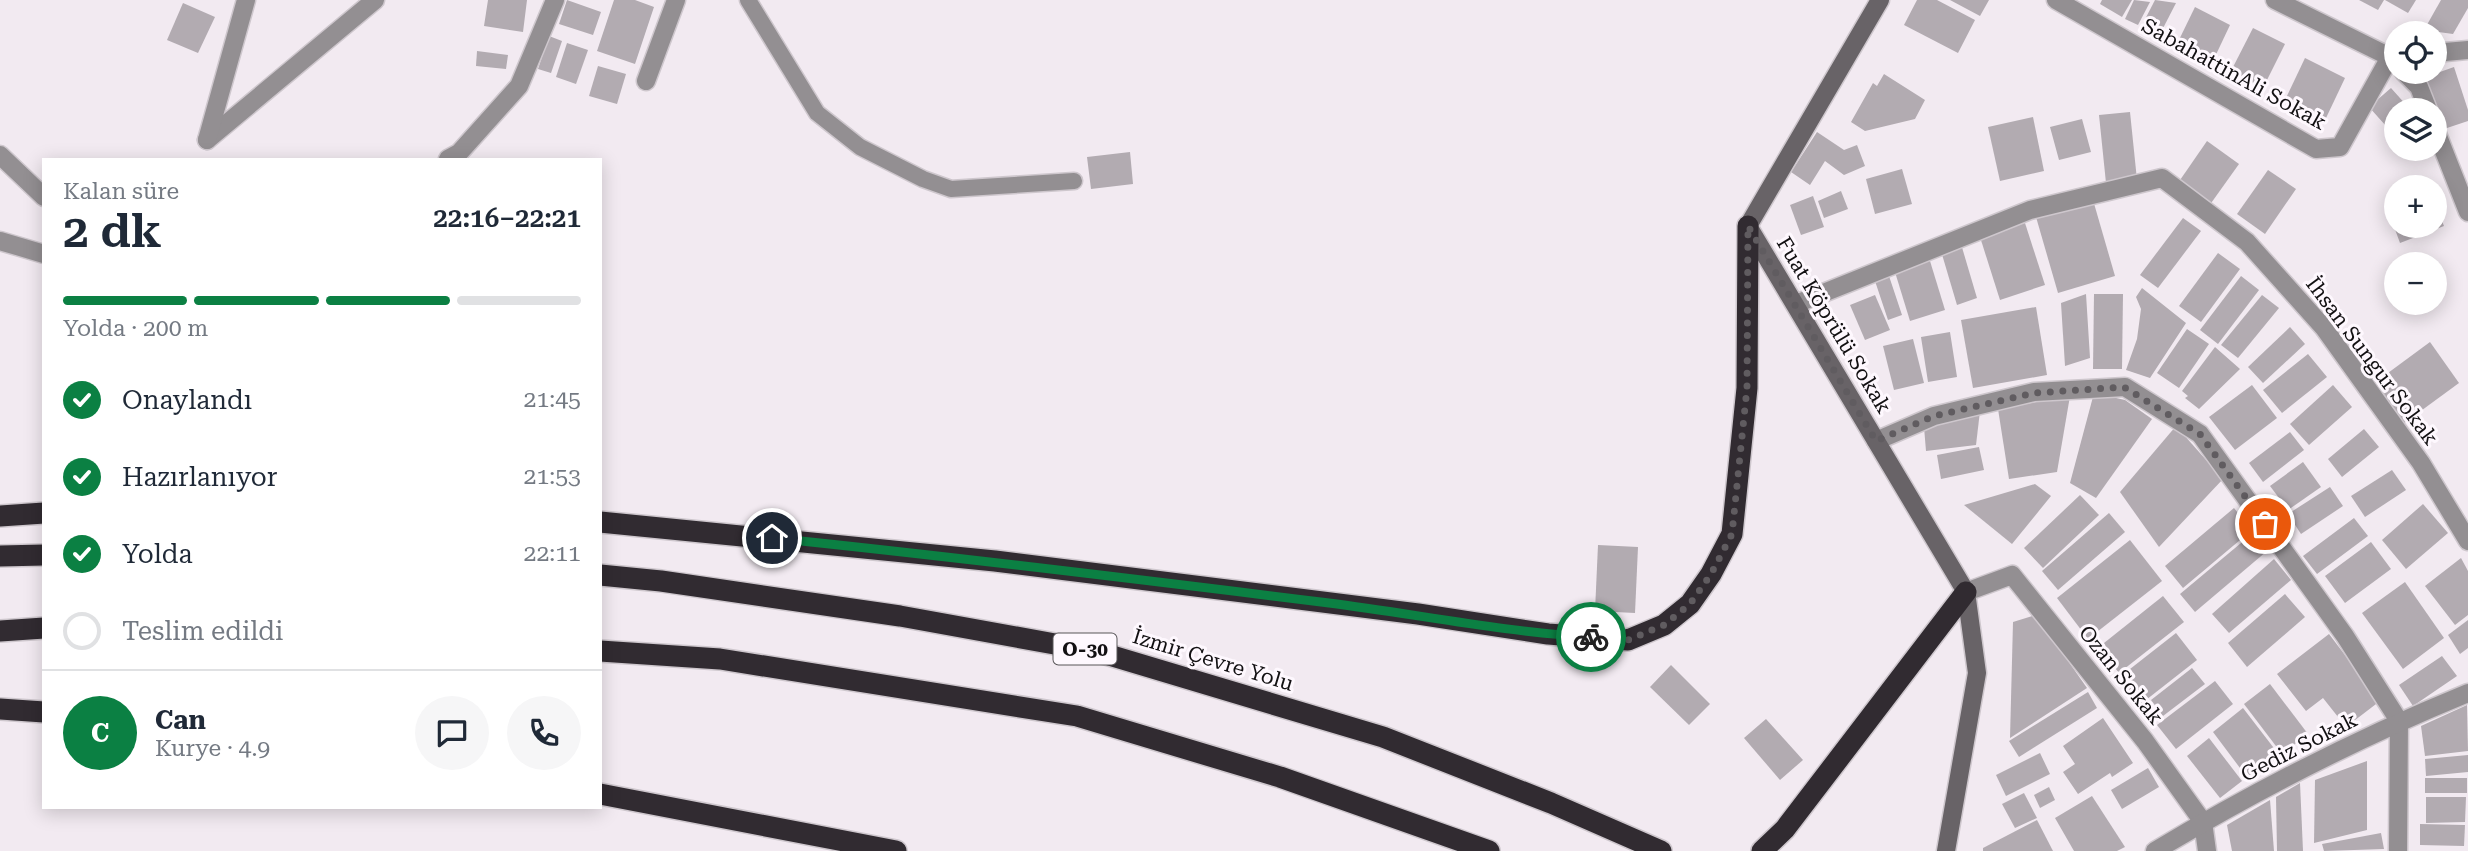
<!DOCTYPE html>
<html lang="tr">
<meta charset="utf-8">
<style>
:root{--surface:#fff;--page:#f6f6f7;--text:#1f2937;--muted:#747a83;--line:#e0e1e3;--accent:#0b8043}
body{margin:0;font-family:"Roboto Serif",serif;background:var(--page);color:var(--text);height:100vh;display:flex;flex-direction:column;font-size:26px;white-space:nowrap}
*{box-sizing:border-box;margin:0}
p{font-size:23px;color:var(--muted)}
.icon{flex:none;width:38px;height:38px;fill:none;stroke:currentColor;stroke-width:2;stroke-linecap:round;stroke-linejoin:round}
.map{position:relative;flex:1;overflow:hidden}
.drawer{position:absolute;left:42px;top:158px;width:560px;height:651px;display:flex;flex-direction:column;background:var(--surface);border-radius:0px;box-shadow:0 4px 18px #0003}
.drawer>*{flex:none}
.controls{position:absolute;left:2384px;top:21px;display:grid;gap:14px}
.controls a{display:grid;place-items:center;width:63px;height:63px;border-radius:50%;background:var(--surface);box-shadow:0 4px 18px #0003;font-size:35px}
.pin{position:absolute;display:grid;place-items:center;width:60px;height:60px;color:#fff;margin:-30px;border:4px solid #fff;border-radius:50%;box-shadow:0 2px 7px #0007}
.courier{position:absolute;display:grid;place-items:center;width:70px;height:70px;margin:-35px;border:5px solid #0b8043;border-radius:50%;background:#fff;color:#222;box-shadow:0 2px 9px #0007}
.overview em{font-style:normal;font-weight:600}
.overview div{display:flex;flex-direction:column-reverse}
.overview{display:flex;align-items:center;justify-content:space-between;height:119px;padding:0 21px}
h1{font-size:46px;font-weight:600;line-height:52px}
.bar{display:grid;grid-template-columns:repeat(4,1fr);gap:10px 7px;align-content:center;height:84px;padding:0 21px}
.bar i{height:9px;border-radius:5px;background:var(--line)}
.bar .selected{background:var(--accent)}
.bar p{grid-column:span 4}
.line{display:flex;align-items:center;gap:18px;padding:0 21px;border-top:2px solid var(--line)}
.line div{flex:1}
.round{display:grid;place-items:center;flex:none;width:74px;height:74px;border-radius:37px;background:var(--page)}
ol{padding:0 21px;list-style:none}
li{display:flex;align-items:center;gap:21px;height:77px}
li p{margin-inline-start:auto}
li .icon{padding:7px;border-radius:50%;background:var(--accent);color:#fff;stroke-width:4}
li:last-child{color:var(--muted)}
li i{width:38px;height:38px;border:4px solid var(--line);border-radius:50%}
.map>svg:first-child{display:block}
</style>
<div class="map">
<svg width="2468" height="851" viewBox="0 0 2468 851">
<rect width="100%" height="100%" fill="#f2eaf1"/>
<g fill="#b2abb1">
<path d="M488 0H527L523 32 484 26Z"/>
<path d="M567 0 601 12 593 35 559 24Z"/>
<path d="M614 0H635L654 7 635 64 597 51Z"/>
<path d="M1917 0H1937L1975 20 1958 53 1904 25Z"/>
<path d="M1950 0H1989L1980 16Z"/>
<path d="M2102 0H2132L2122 17 2100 4Z"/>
<path d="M2134 0 2150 2 2138 25 2125 19Z"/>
<path d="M2155 0 2176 3 2158 38 2140 29Z"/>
<path d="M2359 0H2384L2378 10Z"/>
<path d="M2385 0H2416L2408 13Z"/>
<path d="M2441 0H2468V8L2453 34 2424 30Z"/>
<path d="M183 3 215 17 198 53 167 40Z"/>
<path d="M2195 7 2230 25 2212 63 2176 46Z"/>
<path d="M2253 28 2285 44 2263 88 2231 71Z"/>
<path d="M549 36 562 41 551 73 538 69Z"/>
<path d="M567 43 588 50 576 84 556 77Z"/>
<path d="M477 51 508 55 506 69 476 66Z"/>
<path d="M2305 58 2345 78 2326 118 2286 98Z"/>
<path d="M598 66 626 74 617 104 589 96Z"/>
<path d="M2454 67 2468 110V121L2441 130 2423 78Z"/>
<path d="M1884 74 1925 100 1915 119 1865 131 1851 122 1873 83 1877 86Z"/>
<path d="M2391 88 2408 107 2396 110V118L2386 126 2369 107Z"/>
<path d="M2130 112 2137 180 2106 183 2099 115Z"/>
<path d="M2033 117 2044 171 2000 181 1988 127Z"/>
<path d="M2082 119 2091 152 2059 160 2050 127Z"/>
<path d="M1817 132 1844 150 1857 145 1865 166 1844 175 1825 161 1810 185 1791 172Z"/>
<path d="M2207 141 2239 164 2209 206 2178 183Z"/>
<path d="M1130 152 1133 184 1091 189 1087 157Z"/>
<path d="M1902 169 1912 204 1875 214 1866 179Z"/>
<path d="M2268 170 2296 189 2265 234 2237 214Z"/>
<path d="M1841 191 1848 209 1824 218 1818 201Z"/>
<path d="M1813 196 1824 227 1801 235 1790 205Z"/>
<path d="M2396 198V226H2434V202L2444 226 2400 243 2385 202Z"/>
<path d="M2093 200 2115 276 2058 293 2036 217Z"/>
<path d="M2183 218 2201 231 2158 288 2140 275Z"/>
<path d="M2025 223 2045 285 2000 300 1980 237Z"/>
<path d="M1961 244 1977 298 1957 305 1941 251Z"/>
<path d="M2218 253 2240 269 2201 322 2179 306Z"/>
<path d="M1930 261 1945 310 1910 321 1895 272Z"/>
<path d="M1889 276 1902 315 1888 320 1875 281Z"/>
<path d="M2241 276 2259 290 2218 344 2200 330Z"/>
<path d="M2142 288 2186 323 2150 378 2126 370 2137 339 2141 309 2136 297Z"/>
<path d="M2086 294 2090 358 2065 366 2061 303Z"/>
<path d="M2094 294H2123L2122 369H2093Z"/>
<path d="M1875 295 1890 330 1865 340 1850 305Z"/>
<path d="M2262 295 2279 308 2238 358 2221 345Z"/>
<path d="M2036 307 2047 375 1973 388 1961 320Z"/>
<path d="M2290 327 2305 344 2263 383 2248 367Z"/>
<path d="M2187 329 2209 344 2179 388 2157 373Z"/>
<path d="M1950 332 1957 377 1928 382 1921 337Z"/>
<path d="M1913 339 1924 383 1894 390 1883 346Z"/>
<path d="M2430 342 2459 383 2403 424 2373 384Z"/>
<path d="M2215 347 2240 369 2199 409 2185 398 2188 396 2182 391Z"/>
<path d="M2308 354 2327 377 2282 413 2263 390Z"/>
<path d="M2252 385 2277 418 2235 450 2209 417Z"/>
<path d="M2333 385 2352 407 2309 445 2290 424Z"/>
<path d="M2094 393 2125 400 2152 419 2096 498 2070 483Z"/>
<path d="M2070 396 2057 472 2009 479 1998 409Z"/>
<path d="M1980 411 1976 445 1926 451 1924 427Z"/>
<path d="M2176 426 2223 479 2159 547 2120 492Z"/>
<path d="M2364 429 2379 447 2342 477 2328 459Z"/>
<path d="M2290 432 2304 450 2263 482 2249 463Z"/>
<path d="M1979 447 1984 470 1941 479 1937 455Z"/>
<path d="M2303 462 2321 487 2288 510 2270 486Z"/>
<path d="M2392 470 2406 490 2365 517 2351 496Z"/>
<path d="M2035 484 2051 496 2012 544 1964 505Z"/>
<path d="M2330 487 2343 506 2301 534 2288 514Z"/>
<path d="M2080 495 2099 515 2043 568 2024 548Z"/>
<path d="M2423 504 2448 533 2406 569 2382 540Z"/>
<path d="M2234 508 2252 530 2183 588 2165 566Z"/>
<path d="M2109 513 2125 532 2058 590 2042 571Z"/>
<path d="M2354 518 2368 536 2317 574 2303 556Z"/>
<path d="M2253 533 2267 551 2195 612 2180 594Z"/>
<path d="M2130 540 2162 581 2088 639 2057 598Z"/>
<path d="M2371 542 2391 569 2345 603 2325 576Z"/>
<path d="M1598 545 1638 547 1635 613 1595 611Z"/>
<path d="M2461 558 2468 571V615L2455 625 2425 586Z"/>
<path d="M2274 559 2291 580 2229 633 2212 614Z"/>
<path d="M2405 582 2444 638 2403 669 2362 613Z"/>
<path d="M2285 594 2305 617 2247 667 2228 643Z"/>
<path d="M2163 596 2184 622 2119 673 2099 647Z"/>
<path d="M2036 615 2087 688 2010 738 2013 622Z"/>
<path d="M2468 620V648L2460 654 2448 635Z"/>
<path d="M2176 633 2197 660 2137 707 2116 680Z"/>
<path d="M2329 634 2380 701 2346 727 2323 698 2306 711 2277 674Z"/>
<path d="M2442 656 2457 676 2413 706 2399 685Z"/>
<path d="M1671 665 1710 704 1689 725 1650 687Z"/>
<path d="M2192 668 2205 684 2163 716 2151 700Z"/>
<path d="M2215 681 2233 704 2176 749 2157 725Z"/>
<path d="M2270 684 2308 734 2282 754 2244 704Z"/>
<path d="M2088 692 2097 708 2019 757 2009 741Z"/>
<path d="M2467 705 2468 751 2425 756 2421 726Z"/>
<path d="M2243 708 2280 756 2249 780 2213 732Z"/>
<path d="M2103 718 2133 763 2112 777 2110 773 2078 794 2063 772 2075 764 2063 746Z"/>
<path d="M1766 719 1803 760 1780 780 1744 738Z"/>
<path d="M2209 738 2242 781 2220 798 2187 756Z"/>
<path d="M2040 753 2050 774 2006 796 1996 775Z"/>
<path d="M2468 755V772L2426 776 2425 759Z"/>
<path d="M2367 761V830L2314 843 2315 780Z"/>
<path d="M2148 768 2159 787 2122 809 2111 790Z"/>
<rect x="2425" y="778" width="42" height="15"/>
<path d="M2300 783 2303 851H2277L2276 797Z"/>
<path d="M2049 787 2055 800 2040 808 2034 795Z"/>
<path d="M2024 793 2037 818 2015 828 2002 804Z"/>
<path d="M2092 796 2125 847 2117 851H2074L2055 818Z"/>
<path d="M2426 797H2466L2465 822 2426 823Z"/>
<path d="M2270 800 2274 851H2232L2227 825Z"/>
<path d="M2037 820 2053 851H1983V848Z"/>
<path d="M2420 824 2465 825 2464 846 2420 845Z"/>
<path d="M2381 833 2384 849 2324 851 2322 844Z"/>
</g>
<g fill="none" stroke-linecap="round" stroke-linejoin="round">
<g stroke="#cec7cd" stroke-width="19">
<path id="service" d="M748 0 817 113 860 147 923 179 951 189 1074 181"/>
</g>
<g stroke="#cec7cd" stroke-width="21">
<g id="minor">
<path d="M2056 0 2316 149 2340 147 2390 57H2396"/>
<path d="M2275 0 2390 57 2396 63"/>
<path d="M2434 53 2468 50"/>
<path d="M2404 72 2419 87 2428 110"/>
<path d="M646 81 676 0"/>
<path d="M2434 126 2468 212"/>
<path d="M207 140 375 0"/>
<path d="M207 140 246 0"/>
<path d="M0 155 44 197"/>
<path d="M448 159 459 153 519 86 555 0"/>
<path d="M0 241 44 254"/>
<path d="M1796 304 2030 210 2162 178 2247 242 2324 328 2421 463 2468 541"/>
<path d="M1876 441 1934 416 2034 392 2125 387 2200 434 2345 636 2399 721 2398 851"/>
<path d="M1966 592 2012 575 2145 741 2203 822 2207 851"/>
<path d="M2155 851C2255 791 2360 737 2468 693"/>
</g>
</g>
<g stroke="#cec7cd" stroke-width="21">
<path id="secondary" d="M1880 0 1748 226 1966 592 1977 673 1946 851"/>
</g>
<g stroke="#cec7cd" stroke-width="24">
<g id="motorway">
<path d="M0 516 44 513"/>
<path d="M600 522 995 561 1418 614 1548 634 1628 640 1664 625 1690 604 1711 574 1732 534 1747 388 1748 226"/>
<path d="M0 556 44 555"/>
<path d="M600 575 661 581 900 616 1099 652 1383 737 1551 803 1661 851"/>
<path d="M0 631 44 628"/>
<path d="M600 651 720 659 1077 716 1280 777 1489 851"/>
<path d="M0 709 44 712"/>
<path d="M600 794 896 851"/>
<path d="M1762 851 1785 829 1966 592"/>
</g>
</g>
<use href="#service" stroke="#938f92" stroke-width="16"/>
<use href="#minor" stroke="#938f92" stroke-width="18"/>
<use href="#secondary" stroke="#686367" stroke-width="18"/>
<use href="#motorway" stroke="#312b31" stroke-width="21"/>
</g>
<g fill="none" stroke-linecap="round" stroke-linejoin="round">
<path stroke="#605c60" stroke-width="7" stroke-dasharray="0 12.6" d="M1591 637 1628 640 1664 625 1690 604 1711 574 1732 534 1747 388 1748 226 1876 441 1934 416 2034 393 2124 387 2200 434 2265 524"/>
<path stroke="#0b8043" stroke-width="9" d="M772 538C958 557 1144 580 1329 603 1416 614 1503 632 1591 637"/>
</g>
<g text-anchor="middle" stroke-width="6" stroke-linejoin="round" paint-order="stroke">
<rect fill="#fef8fe" stroke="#595659" stroke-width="2" x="1053.5" y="633.5" width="63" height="31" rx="5"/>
<g font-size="19" font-weight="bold" fill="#121012">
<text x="1085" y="656">O-30</text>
</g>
<g font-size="21" fill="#121012" stroke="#fef8fe">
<text transform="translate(2234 74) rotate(29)" y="7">SabahattinAli Sokak</text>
<text transform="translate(1834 325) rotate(59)" y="7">Fuat Köprülü Sokak</text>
<text transform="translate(2372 361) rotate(53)" y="7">İhsan Sungur Sokak</text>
<text transform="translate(1213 660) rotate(17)" y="7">İzmir Çevre Yolu</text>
<text transform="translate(2121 675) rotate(51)" y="7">Ozan Sokak</text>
<text transform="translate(2299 747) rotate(-27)" y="7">Gediz Sokak</text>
</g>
</g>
</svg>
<div class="controls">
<a><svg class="icon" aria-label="locate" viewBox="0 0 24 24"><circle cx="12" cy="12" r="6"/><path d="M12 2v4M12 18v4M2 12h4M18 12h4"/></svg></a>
<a><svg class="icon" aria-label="layers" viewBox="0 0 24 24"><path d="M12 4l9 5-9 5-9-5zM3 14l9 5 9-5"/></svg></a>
<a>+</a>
<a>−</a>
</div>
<div class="pin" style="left:2265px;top:524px;background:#ea580c"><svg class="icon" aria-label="bag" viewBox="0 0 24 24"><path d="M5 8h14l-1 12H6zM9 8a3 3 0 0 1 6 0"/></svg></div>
<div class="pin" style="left:772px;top:538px;background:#1f2937"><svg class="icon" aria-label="home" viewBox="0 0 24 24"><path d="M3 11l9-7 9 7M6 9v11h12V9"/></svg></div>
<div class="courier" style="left:1591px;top:637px"><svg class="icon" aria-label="bike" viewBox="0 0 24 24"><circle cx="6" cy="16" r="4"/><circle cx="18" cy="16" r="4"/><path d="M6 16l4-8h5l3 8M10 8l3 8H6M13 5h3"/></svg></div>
<section class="drawer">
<div class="overview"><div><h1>2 dk</h1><p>Kalan süre</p></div><em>22:16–22:21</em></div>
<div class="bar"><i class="selected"></i><i class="selected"></i><i class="selected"></i><i></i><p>Yolda · 200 m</p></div>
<ol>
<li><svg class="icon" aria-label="check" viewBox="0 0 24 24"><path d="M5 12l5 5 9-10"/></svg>Onaylandı<p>21:45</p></li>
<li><svg class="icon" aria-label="check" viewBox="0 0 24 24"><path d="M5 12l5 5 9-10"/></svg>Hazırlanıyor<p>21:53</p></li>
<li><svg class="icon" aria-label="check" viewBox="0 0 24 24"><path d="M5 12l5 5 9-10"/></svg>Yolda<p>22:11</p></li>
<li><i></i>Teslim edildi</li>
</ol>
<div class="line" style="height:126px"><b class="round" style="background:var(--accent);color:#fff">C</b><div><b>Can</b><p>Kurye · 4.9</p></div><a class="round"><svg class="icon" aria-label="chat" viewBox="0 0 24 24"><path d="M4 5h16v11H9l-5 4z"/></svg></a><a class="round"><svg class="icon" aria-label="phone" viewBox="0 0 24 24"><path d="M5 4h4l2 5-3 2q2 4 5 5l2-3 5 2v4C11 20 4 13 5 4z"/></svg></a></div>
</section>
</div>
